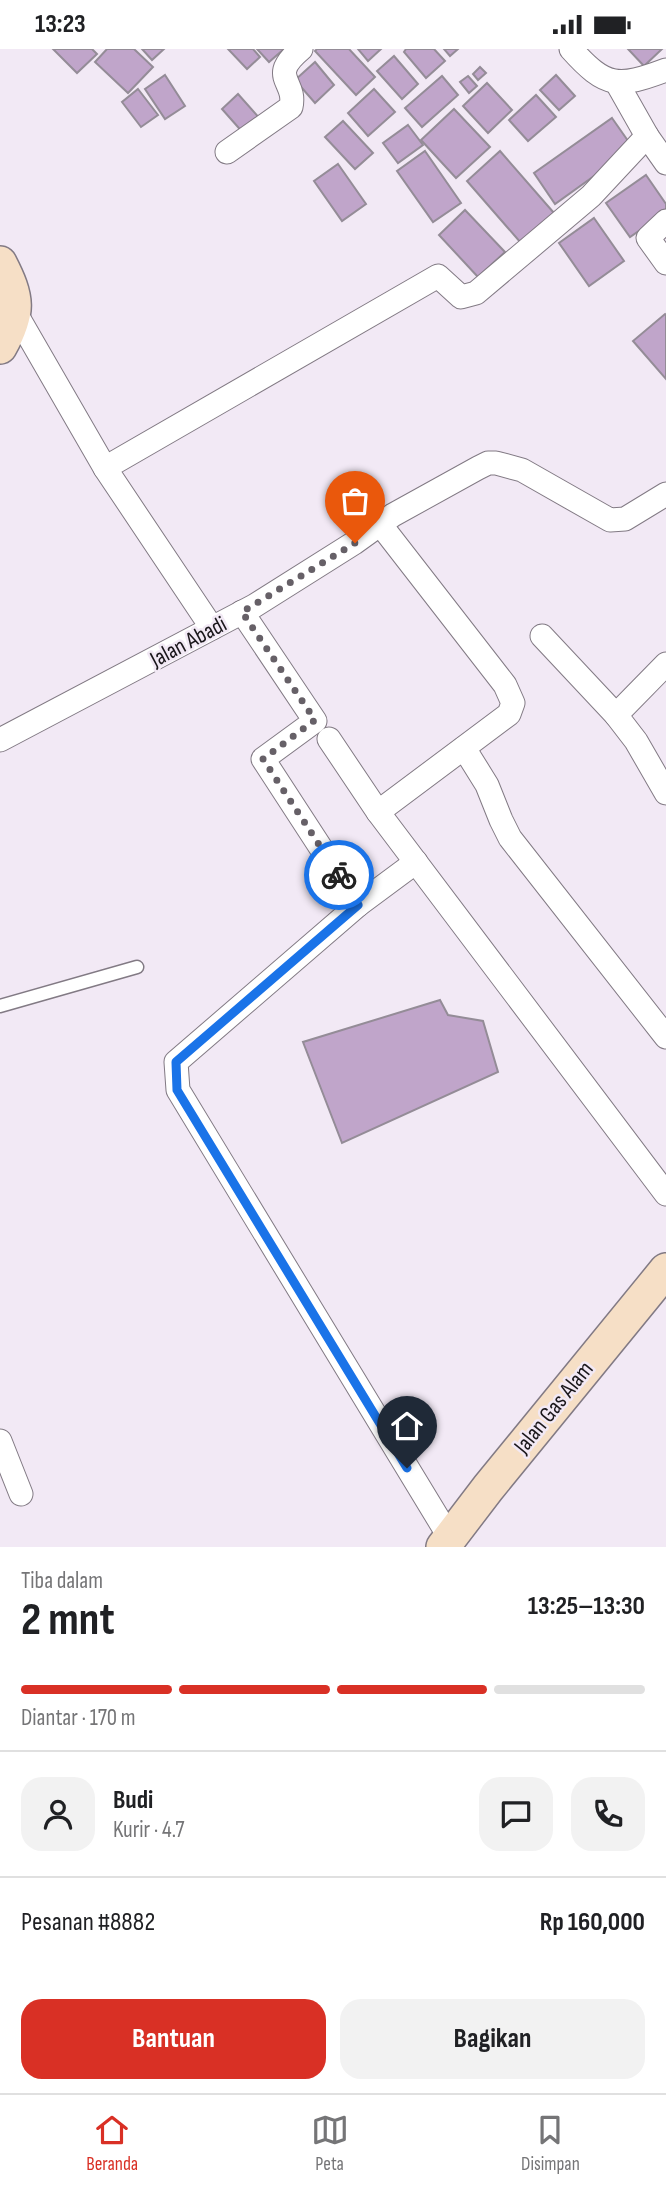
<!DOCTYPE html>
<html lang="id">
<meta charset="utf-8">
<style>
:root{--surface:#fff;--page:#f2f2f2;--text:#202124;--muted:#757577;--line:#e0e0e0;--accent:#d93025}
body{margin:0;font-family:"Sofia Sans Condensed",sans-serif;background:var(--page);color:var(--text);height:100vh;display:flex;flex-direction:column;font-size:26px;white-space:nowrap}
*{box-sizing:border-box;margin:0}
p{font-size:23px;color:var(--muted)}
.icon{flex:none;width:38px;height:38px;fill:none;stroke:currentColor;stroke-width:2;stroke-linecap:round;stroke-linejoin:round}
.map{position:relative;height:1498px;overflow:hidden}
.details{display:flex;flex-direction:column;background:var(--surface);flex:1}
.details>*{flex:none}
.pin{position:absolute;display:grid;place-items:center;width:60px;height:60px;color:#fff;margin:-72px -30px;border-radius:50% 50% 50% 0;rotate:-45deg;box-shadow:0 0 7px #0007}
.pin .icon{rotate:45deg}
.courier{position:absolute;display:grid;place-items:center;width:70px;height:70px;margin:-35px;border:5px solid #1a73e8;border-radius:50%;background:#fff;color:#222;box-shadow:0 2px 9px #0007}
.summary em{font-style:normal;font-weight:700}
.summary div{display:flex;flex-direction:column-reverse}
.summary{display:flex;align-items:center;justify-content:space-between;height:119px;padding:0 21px}
h1{font-size:46px;font-weight:700;line-height:52px}
.bar{display:grid;grid-template-columns:repeat(4,1fr);gap:10px 7px;align-content:center;height:84px;padding:0 21px}
.bar i{height:9px;border-radius:5px;background:var(--line)}
.bar .current{background:var(--accent)}
.bar p{grid-column:span 4}
.line{display:flex;align-items:center;gap:18px;padding:0 21px;border-top:2px solid var(--line)}
.line div{flex:1}
.round{display:grid;place-items:center;flex:none;width:74px;height:74px;border-radius:21px;background:var(--page)}
.button{display:flex;gap:14px;margin-top:auto;padding:14px 21px}
.button a{flex:1;height:80px;border-radius:21px;background:var(--accent);color:#fff;font-size:28px;font-weight:700;line-height:80px;text-align:center}
.button a+a{background:var(--page);color:var(--text)}
.status{display:flex;justify-content:space-between;align-items:center;height:49px;padding:0 35px;background:var(--surface);direction:ltr}
.status svg{height:19px;fill:currentColor}
.menu{display:flex;justify-content:space-around;align-items:center;height:98px;border-top:2px solid var(--line);background:var(--surface);font-size:19px;color:var(--muted)}
.menu a{display:grid;justify-items:center;gap:4px}
.menu .current{color:var(--accent)}
.map>svg:first-child{display:block}
</style>
<div class="status"><b>13:23</b><svg viewBox="0 0 49 12"><path d="M0 12V9h3v3zM5 12V6h3v6zM10 12V3h3v9zM15 12V0h3v12zM26 1h20v11H26zM47 4h2v5h-2z"/></svg></div>
<div class="map">
<svg width="666" height="1498" viewBox="0 0 666 1498">
<rect width="100%" height="100%" fill="#f2e9f5"/>
<g fill="#c0a5ca" stroke="#948c97" stroke-width="2">
<path d="M53 0H92L97 5 77 24Z"/>
<path d="M107 0H134L153 18 128 44 95 13Z"/>
<path d="M142 0H164L152 11Z"/>
<path d="M228 0H253L260 8 247 20Z"/>
<path d="M257 0H284L269 13Z"/>
<path d="M317 0H349L375 28 356 46 315 2Z"/>
<path d="M358 0H381L368 12Z"/>
<path d="M406 0H434L445 12 426 29 404 3Z"/>
<path d="M444 0H458L450 7Z"/>
<path d="M628 0H662L644 17Z"/>
<path d="M394 7 418 35 402 50 377 22Z"/>
<path d="M315 13 334 36 315 54 295 31Z"/>
<path d="M480 18 486 24 478 31 473 25Z"/>
<path d="M165 26 185 57 165 70 145 40Z"/>
<path d="M556 26 575 47 559 61 540 41Z"/>
<path d="M442 27 458 46 422 78 405 59Z"/>
<path d="M468 27 477 37 469 44 460 33Z"/>
<path d="M487 34 512 61 488 84 463 57Z"/>
<path d="M138 40 158 66 141 78 122 53Z"/>
<path d="M374 40 395 63 368 87 348 64Z"/>
<path d="M238 45 261 71 245 86 222 60Z"/>
<path d="M536 46 556 68 528 92 509 71Z"/>
<path d="M454 60 490 98 456 129 421 91Z"/>
<path d="M612 69 633 99 555 155 534 124Z"/>
<path d="M343 72 373 104 355 120 325 88Z"/>
<path d="M408 76 423 96 398 114 383 94Z"/>
<path d="M425 102 461 154 433 173 397 122Z"/>
<path d="M500 102 554 164 521 194 467 132Z"/>
<path d="M338 115 366 155 342 172 314 132Z"/>
<path d="M646 126 666 155V163L630 188 606 154Z"/>
<path d="M465 161 505 203 478 228 439 186Z"/>
<path d="M594 169 624 212 589 237 559 194Z"/>
<path d="M665 265 666 266V330L633 292Z"/>
<path d="M440 951 448 966 483 972 498 1023 342 1094 303 993Z"/>
</g>
<g fill="none" stroke-linecap="round" stroke-linejoin="round">
<g stroke="#827a84" stroke-width="15">
<path id="lane" d="M0 957 137 918"/>
</g>
<g stroke="#827a84" stroke-width="25">
<g id="street">
<path d="M571 0C606 39 618 39 666 21"/>
<path d="M617 34 647 87 666 114"/>
<path d="M227 103 291 58C297 31 267 29 301 0"/>
<path d="M666 172 648 189 666 214"/>
<path d="M15 263 105 419"/>
<path d="M242 563 315 672 263 710 358 856"/>
<path d="M212 579 105 419 438 227 461 248 476 244 591 147 647 87"/>
<path d="M542 587 616 666"/>
<path d="M666 615 616 666 636 692 666 744"/>
<path d="M329 690 378 763 666 1145"/>
<path d="M0 691 254 557 354 494 393 466 478 419 488 414H496L522 421 610 471 625 470 666 445"/>
<path d="M464 699 487 736 501 771 510 789 666 988"/>
<path d="M378 763 509 665 513 654 505 636 380 475"/>
<path d="M416 813 358 856 176 1013 178 1041 450 1489"/>
<path d="M0 1392 21 1445"/>
</g>
</g>
<g stroke="#827a84" stroke-width="36">
<g id="secondary">
<path d="M0 214C18 249 20 263 0 298"/>
<path d="M443 1498 488 1439 666 1221"/>
</g>
</g>
<use href="#lane" stroke="#fff" stroke-width="12"/>
<use href="#street" stroke="#fff" stroke-width="23"/>
<use href="#secondary" stroke="#f6dfc6" stroke-width="33"/>
</g>
<g fill="none" stroke-linecap="round" stroke-linejoin="round">
<path stroke="#666067" stroke-width="7" stroke-dasharray="0 12.6" d="M339 826 263 710 315 671 242 563 355 494"/>
<path stroke="#1a73e8" stroke-width="9" d="M339 826 358 856 176 1013 177 1041 407 1419"/>
</g>
<g text-anchor="middle" stroke-width="5" stroke-linejoin="round" paint-order="stroke">
<g font-size="23" fill="#1a171b" stroke="#f2e9f5">
<text transform="translate(188 592) rotate(-28)" y="8">Jalan Abadi</text>
<text transform="translate(553 1358) rotate(-51)" y="8">Jalan Gas Alam</text>
</g>
</g>
</svg>
<div class="pin" style="left:355px;top:494px;background:#ea580c"><svg class="icon" aria-label="bag" viewBox="0 0 24 24"><path d="M5 8h14l-1 12H6zM9 8a3 3 0 0 1 6 0"/></svg></div>
<div class="pin" style="left:407px;top:1419px;background:#1f2937"><svg class="icon" aria-label="home" viewBox="0 0 24 24"><path d="M3 11l9-7 9 7M6 9v11h12V9"/></svg></div>
<div class="courier" style="left:339px;top:826px"><svg class="icon" aria-label="bike" viewBox="0 0 24 24"><circle cx="6" cy="16" r="4"/><circle cx="18" cy="16" r="4"/><path d="M6 16l4-8h5l3 8M10 8l3 8H6M13 5h3"/></svg></div>
</div>
<section class="details">
<div class="summary"><div><h1>2 mnt</h1><p>Tiba dalam</p></div><em>13:25–13:30</em></div>
<div class="bar"><i class="current"></i><i class="current"></i><i class="current"></i><i></i><p>Diantar · 170 m</p></div>
<div class="line" style="height:126px"><a class="round"><svg class="icon" aria-label="person" viewBox="0 0 24 24"><circle cx="12" cy="8" r="4"/><path d="M4 21q1-7 8-7t8 7"/></svg></a><div><b>Budi</b><p>Kurir · 4.7</p></div><a class="round"><svg class="icon" aria-label="chat" viewBox="0 0 24 24"><path d="M4 5h16v11H9l-5 4z"/></svg></a><a class="round"><svg class="icon" aria-label="phone" viewBox="0 0 24 24"><path d="M5 4h4l2 5-3 2q2 4 5 5l2-3 5 2v4C11 20 4 13 5 4z"/></svg></a></div>
<div class="line" style="height:91px"><div>Pesanan #8882</div><b>Rp 160,000</b></div>
<div class="button"><a>Bantuan</a><a>Bagikan</a></div>
</section>
<nav class="menu">
<a class="current"><svg class="icon" aria-label="home" viewBox="0 0 24 24"><path d="M3 11l9-7 9 7M6 9v11h12V9"/></svg>Beranda</a>
<a><svg class="icon" aria-label="map" viewBox="0 0 24 24"><path d="M3 6l6-2 6 2 6-2v14l-6 2-6-2-6 2zM9 4v14M15 6v14"/></svg>Peta</a>
<a><svg class="icon" aria-label="saved" viewBox="0 0 24 24"><path d="M7 4h10v16l-5-4-5 4z"/></svg>Disimpan</a>
</nav>
